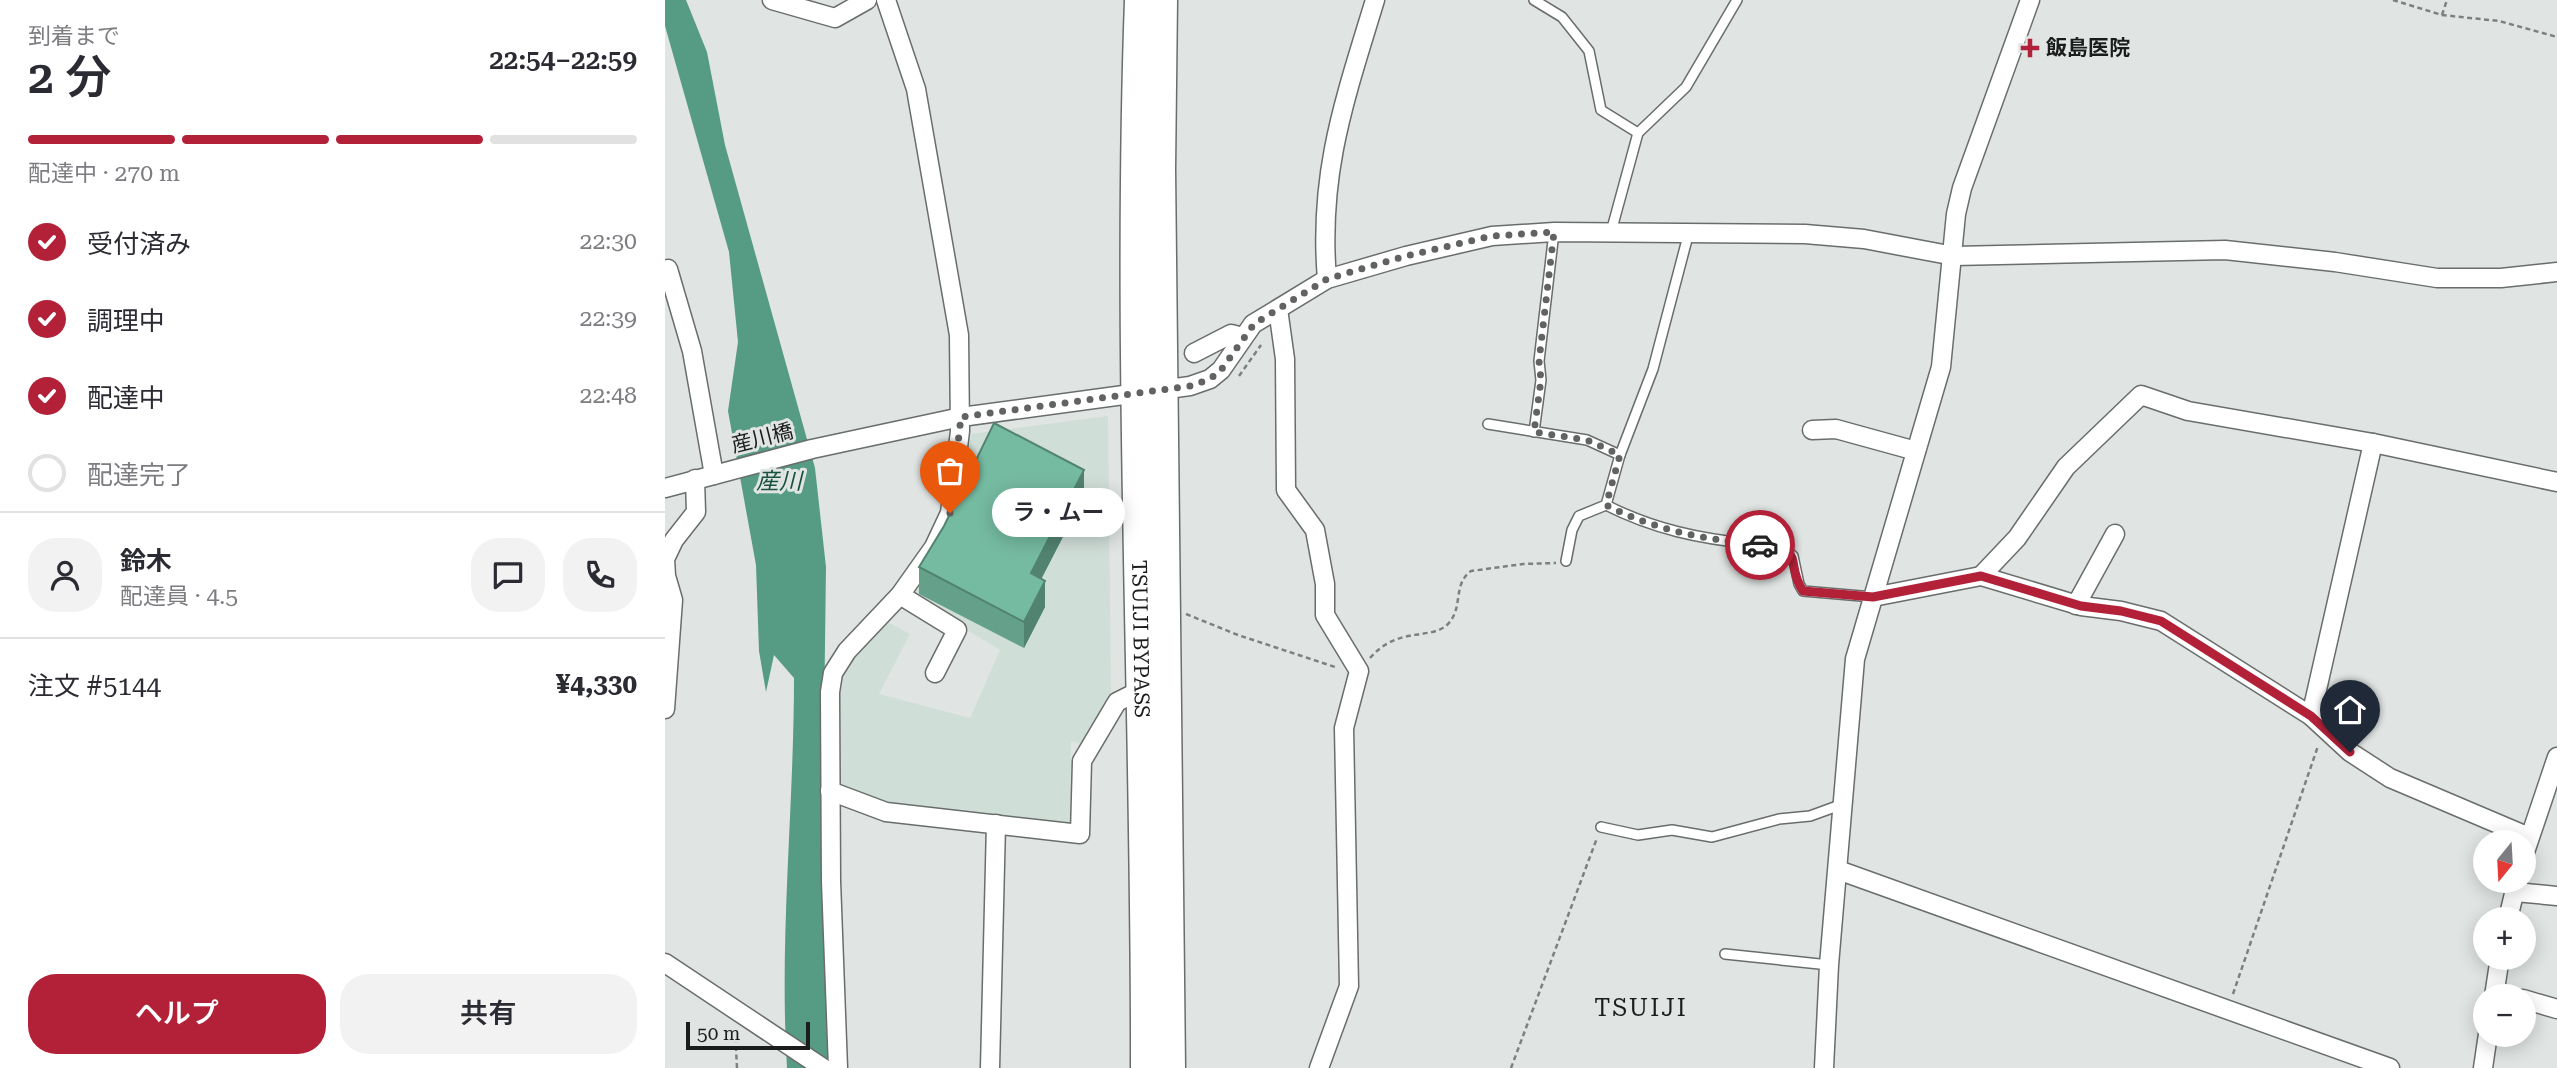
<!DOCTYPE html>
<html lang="ja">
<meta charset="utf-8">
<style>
:root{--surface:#fff;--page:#f2f2f3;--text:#2b2b33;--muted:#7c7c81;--line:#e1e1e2;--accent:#b32139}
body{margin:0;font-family:"Roboto Serif","Noto Sans JP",serif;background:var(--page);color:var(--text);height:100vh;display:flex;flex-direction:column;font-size:26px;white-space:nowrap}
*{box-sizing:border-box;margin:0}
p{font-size:23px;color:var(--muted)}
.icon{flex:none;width:38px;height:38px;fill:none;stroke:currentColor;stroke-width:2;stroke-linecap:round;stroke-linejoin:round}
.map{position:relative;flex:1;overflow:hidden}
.side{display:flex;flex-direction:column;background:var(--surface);width:665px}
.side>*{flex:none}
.needle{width:46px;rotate:198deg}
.fabs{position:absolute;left:1808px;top:830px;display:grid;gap:14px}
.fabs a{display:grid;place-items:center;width:63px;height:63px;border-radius:50%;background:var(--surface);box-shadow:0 4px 18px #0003;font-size:35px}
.scale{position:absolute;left:21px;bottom:18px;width:124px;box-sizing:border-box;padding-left:7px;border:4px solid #1b1d1c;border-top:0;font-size:19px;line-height:24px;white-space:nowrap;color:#1b1d1c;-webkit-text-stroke:5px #e0e5e3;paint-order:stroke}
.pin{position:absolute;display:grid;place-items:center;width:60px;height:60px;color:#fff;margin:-72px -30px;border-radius:50% 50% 50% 0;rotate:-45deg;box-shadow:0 0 7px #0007}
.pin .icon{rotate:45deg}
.courier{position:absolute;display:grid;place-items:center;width:70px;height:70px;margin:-35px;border:5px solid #b32139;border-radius:50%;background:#fff;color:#222;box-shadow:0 2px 9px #0007}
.bubble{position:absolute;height:49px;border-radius:24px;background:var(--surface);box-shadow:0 4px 18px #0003;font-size:23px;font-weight:600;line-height:49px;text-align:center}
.head em{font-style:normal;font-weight:600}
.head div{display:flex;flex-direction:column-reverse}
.head{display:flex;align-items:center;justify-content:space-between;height:119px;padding:0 28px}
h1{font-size:46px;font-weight:600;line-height:52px}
.bar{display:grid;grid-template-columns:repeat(4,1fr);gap:10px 7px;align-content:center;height:84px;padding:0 28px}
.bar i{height:9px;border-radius:5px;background:var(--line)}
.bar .current{background:var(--accent)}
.bar p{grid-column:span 4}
.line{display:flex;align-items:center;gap:18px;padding:0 28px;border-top:2px solid var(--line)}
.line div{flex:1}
.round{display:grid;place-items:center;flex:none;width:74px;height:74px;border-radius:28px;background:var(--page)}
ol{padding:0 28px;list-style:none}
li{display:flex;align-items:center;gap:21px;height:77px}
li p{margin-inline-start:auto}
li .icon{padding:7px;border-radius:50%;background:var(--accent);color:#fff;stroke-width:4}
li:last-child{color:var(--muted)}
li i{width:38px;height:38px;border:4px solid var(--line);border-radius:50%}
.action{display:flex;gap:14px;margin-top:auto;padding:14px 28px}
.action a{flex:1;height:80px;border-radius:28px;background:var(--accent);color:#fff;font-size:28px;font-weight:600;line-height:80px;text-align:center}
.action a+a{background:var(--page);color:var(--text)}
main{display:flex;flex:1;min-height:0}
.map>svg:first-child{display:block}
</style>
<main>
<section class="side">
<div class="head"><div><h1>2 分</h1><p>到着まで</p></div><em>22:54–22:59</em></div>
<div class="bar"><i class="current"></i><i class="current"></i><i class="current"></i><i></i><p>配達中 · 270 m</p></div>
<ol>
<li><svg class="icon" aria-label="check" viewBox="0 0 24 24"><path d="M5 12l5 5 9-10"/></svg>受付済み<p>22:30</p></li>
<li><svg class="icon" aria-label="check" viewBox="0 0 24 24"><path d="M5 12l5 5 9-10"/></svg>調理中<p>22:39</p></li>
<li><svg class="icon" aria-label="check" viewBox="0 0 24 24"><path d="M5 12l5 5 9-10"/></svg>配達中<p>22:48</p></li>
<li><i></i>配達完了</li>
</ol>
<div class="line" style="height:126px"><a class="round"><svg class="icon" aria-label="person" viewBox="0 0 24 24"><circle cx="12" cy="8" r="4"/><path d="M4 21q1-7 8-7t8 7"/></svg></a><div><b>鈴木</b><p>配達員 · 4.5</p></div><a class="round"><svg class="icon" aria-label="chat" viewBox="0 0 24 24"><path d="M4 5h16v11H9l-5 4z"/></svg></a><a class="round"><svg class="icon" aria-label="phone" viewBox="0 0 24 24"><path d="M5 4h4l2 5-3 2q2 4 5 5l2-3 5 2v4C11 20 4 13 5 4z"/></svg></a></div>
<div class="line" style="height:91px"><div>注文 #5144</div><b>¥4,330</b></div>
<div class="action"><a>ヘルプ</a><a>共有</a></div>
</section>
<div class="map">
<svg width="1892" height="1068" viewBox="0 0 1892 1068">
<rect width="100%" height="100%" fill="#e0e5e3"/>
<path fill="#d0ded8" d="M443 416 446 697 420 745 406 741 405 823 222 805 170 786V690L186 653 219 620 245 634 214 694 305 718 335 650 243 594 296 497 306 434Z"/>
<path fill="#569b83" d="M0 0H21L42 52 60 145 150 468 161 567 157 874 163 1068H122C114 938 129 808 129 678L109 655 101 692 94 651 91 565 63 411 73 342 64 252 0 26Z"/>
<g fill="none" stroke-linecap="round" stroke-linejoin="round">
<g stroke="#696d6b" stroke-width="12">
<g id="service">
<path d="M869 0 897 17 924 51 936 110 973 133"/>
<path d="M946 232 973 133 1021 87 1072 0"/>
<path d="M823 424 922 440 955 455"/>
<path d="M869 432 876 380 874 361 889 232"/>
<path d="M941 505C988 529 1035 539 1088 544 1102 545 1118 545 1128 556L1134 584 1138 591 1208 597"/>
<path d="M901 561 907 530 914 516 941 505 955 455 988 369 1024 232"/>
<path d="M936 827 973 835 1007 830 1047 837 1114 819 1145 816 1178 804"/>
<path d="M1060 954 1164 965"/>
</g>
</g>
<g stroke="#696d6b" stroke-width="21">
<g id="minor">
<path d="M107 0 170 18 202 0"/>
<path d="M3 269 27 351 49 475"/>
<path d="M662 279C653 173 680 99 710 0"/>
<path d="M613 309 620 359 621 490 650 530 660 584V615L694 671 679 728 684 986 654 1068"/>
<path d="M529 353 566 334 578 337"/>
<path d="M1147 430 1171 429 1251 451"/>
<path d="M0 488 147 449 296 417 525 386 545 379 556 370 588 324 662 279 741 256 827 236 889 232 1140 234 1199 239 1289 256 1560 250 1670 262 1772 278H1836L1892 272"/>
<path d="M1316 576 1352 538 1401 467 1476 395 1523 411 1708 443 1892 482"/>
<path d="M235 595 292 630 270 673"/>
<path d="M1208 597 1316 576 1416 606 1456 611 1496 621 1646 716 1685 752 1725 778 1864 837"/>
<path d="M1411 605 1450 534"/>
<path d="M0 709 8 600 1 576 0 559 9 540 31 512 30 479"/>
<path d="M1646 716 1708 443"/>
<path d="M165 791 221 812 415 834 417 761 452 702 474 691"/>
<path d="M1858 858 1892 757"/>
<path d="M1173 870 1725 1068"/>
<path d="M1850 892 1892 896"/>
<path d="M1843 919 1852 881"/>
<path d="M0 963 158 1068"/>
<path d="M1829 996 1835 957"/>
<path d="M1858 999 1892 1009"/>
<path d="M173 1068 166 881 165 692 168 673 182 651 235 595 269 547 285 513 295 431 294 335 251 89 221 0"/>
<path d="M325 1068 331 824"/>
<path d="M1159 1068 1164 965 1190 659 1276 367 1291 214 1297 188 1365 0"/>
<path d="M1818 1068 1823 1034"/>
</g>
</g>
<g stroke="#696d6b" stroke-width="33">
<g id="trunk">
<path id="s1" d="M475 0C462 356 482 712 481 1068"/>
<path d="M497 0 495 169 505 1068"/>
</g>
</g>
<g stroke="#7d807f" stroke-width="2.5" stroke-dasharray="5 3.5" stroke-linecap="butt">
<path d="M1728 0 1777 15 1834 21 1892 37"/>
<path d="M1777 15 1782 0"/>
<path d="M574 376 596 345"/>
<path d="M521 614 573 635 670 667"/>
<path d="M705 658C734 625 766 641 783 624 799 607 787 585 806 571L858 564 891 563"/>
<path d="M1568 994 1653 746"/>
<path d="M70 1029 72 1068"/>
<path d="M846 1068 932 838"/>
</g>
<use href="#service" stroke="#fff" stroke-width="9"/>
<use href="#minor" stroke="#fff" stroke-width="18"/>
<use href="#trunk" stroke="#fff" stroke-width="30"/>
</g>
<path fill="#65a18a" d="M419 496 376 579 380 607 359 648 254 594V567Z"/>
<g fill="#528371">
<path d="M419 470V496L366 599V573Z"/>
<path d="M380 581V607L359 648V622Z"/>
</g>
<path fill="#75bba1" stroke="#528371" stroke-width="2" d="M329 423 419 470 366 573 380 581 359 622 254 567 279 526Z"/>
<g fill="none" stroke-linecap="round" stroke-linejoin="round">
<path stroke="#606362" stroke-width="7" stroke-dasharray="0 12.6" d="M285 513 296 417 525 386 545 379 556 370 589 324 662 279 741 256 827 236 889 232 874 361 876 380 869 432 922 440 955 455 941 505C992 531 1039 539 1095 545"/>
<path stroke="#b32139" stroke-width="9" d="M1095 545C1143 549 1119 563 1138 591L1208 597 1316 576 1416 606 1456 611 1496 621 1646 716 1685 752"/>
</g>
<path fill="#b32139" stroke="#e0e5e3" stroke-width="2.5" d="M1361.5 37.5h7v7h7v7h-7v7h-7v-7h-7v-7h7z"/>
<g text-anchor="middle" stroke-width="6" stroke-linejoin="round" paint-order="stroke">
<g font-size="21" font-weight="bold" fill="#1b1d1c" stroke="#e0e5e3" text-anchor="start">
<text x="1381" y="55">飯島医院</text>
</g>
<g font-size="21" fill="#1b1d1c" stroke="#e0e5e3">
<text transform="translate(97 438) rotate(-14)" y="7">産川橋</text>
<text dy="7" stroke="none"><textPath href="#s1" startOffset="639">TSUIJI BYPASS</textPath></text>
</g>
<g font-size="23" font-style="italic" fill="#18513f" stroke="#e0e5e3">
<text x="114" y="489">産川</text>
</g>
<g font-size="24" letter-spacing="2" fill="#1b1d1c" stroke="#e0e5e3">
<text x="976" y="1016">TSUIJI</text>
</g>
</g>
</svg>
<div class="fabs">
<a><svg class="needle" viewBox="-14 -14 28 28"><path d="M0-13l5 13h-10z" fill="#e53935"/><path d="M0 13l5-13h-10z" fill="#7c7c81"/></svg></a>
<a>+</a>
<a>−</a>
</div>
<div class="scale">50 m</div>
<div class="pin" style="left:285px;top:513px;background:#ea580c"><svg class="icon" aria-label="bag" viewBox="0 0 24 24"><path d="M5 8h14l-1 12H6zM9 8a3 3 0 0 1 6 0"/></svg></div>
<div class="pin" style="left:1685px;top:752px;background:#1f2937"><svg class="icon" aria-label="home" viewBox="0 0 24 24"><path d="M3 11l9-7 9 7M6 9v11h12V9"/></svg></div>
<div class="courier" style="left:1095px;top:545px"><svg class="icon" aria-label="car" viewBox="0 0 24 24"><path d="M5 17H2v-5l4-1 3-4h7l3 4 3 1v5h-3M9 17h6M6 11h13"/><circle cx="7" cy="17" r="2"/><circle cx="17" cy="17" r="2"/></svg></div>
<div class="bubble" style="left:327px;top:488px;width:133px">ラ・ムー</div>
</div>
</main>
